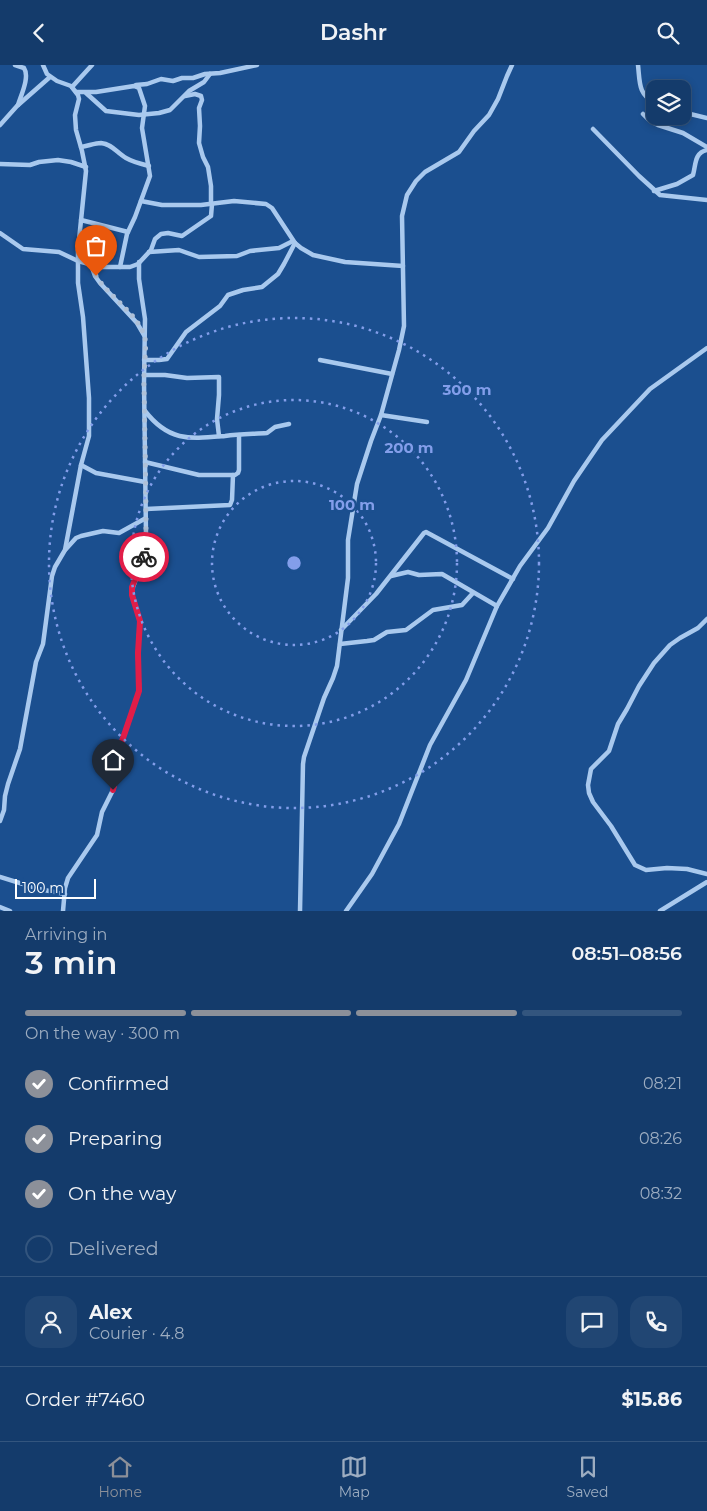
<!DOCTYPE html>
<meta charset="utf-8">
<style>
:root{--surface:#143b6b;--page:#214673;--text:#f1f3f6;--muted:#9dadc1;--line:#33557e;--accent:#8c9099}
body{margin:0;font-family:Montserrat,sans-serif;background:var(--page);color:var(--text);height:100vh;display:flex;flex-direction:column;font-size:19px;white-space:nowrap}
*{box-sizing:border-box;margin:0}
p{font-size:16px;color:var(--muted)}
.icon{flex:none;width:28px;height:28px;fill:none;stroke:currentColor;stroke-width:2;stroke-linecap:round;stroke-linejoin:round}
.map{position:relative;height:846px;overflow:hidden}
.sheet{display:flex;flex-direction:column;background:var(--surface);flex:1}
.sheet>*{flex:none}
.buttons{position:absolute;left:646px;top:15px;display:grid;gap:10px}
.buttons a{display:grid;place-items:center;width:45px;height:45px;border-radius:10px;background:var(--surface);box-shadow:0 2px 8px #0003,0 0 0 1px var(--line);font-size:25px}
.scale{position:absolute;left:15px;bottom:12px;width:81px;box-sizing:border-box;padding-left:5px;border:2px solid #fff;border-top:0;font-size:14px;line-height:18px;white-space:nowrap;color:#fff;-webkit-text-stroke:4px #1b4f8f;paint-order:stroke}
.pin{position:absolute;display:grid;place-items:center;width:42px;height:42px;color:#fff;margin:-51px -21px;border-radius:50% 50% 50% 0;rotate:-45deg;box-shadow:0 0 5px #0007}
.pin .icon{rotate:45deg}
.courier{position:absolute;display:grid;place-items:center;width:50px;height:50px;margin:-25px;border:4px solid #e11d48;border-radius:50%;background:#fff;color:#222;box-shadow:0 1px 6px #0007}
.headline em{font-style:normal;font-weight:600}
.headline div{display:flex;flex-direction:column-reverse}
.headline{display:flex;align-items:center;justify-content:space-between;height:85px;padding:0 25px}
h1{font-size:32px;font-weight:600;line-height:38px}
.bar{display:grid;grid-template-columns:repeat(4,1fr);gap:8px 5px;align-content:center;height:60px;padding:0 25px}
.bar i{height:6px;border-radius:4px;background:var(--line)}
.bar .selected{background:var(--accent)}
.bar p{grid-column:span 4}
.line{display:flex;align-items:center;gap:12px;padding:0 25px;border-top:1px solid var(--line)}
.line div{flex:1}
.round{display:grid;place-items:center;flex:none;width:52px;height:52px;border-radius:15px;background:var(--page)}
ol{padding:0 25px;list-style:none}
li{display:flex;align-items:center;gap:15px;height:55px}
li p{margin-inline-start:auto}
li .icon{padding:5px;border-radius:50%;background:var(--accent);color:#fff;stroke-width:4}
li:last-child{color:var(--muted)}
li i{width:28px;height:28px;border:2px solid var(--line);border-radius:50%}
header{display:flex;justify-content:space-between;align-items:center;height:65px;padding:0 25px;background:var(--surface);font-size:22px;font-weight:600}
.tab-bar{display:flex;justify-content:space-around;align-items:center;height:70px;border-top:1px solid var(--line);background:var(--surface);font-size:14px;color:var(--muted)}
.tab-bar a{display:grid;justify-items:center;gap:2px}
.tab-bar .selected{color:var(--accent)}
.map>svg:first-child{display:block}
</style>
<header><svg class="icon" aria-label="back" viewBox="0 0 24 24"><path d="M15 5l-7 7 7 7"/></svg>Dashr<svg class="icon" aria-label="search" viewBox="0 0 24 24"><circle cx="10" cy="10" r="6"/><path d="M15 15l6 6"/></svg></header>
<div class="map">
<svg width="707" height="846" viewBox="0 0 707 846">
<rect width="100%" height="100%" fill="#1b4f8f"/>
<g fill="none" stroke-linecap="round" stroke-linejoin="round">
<g stroke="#a9c9ee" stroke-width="4.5">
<path d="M15 0 24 3C30 12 21 30 18 40"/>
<path d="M638 0C640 18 638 29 655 38"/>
<path d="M136 20 147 19 161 14 173 16 182 13H193L205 9 220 8 257 0"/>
<path d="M72 22 92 0"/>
<path d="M76 27H96L134 21 139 23 145 41 142 63 150 111 135 152 127 169 120 202"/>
<path d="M86 28 106 46 139 50 159 48 170 45 189 26 204 17 210 9"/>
<path d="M185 31 195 29 201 31 202 35 199 43 200 61 199 78 203 92 208 102 211 121V139"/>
<path d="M682 47 707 53"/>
<path d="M643 49 650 56 658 60 683 68 707 82"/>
<path d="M0 60 17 41 50 12"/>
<path d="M593 64 639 111 660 130 707 135"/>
<path d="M81 82C88 81 95 78 101 78 112 79 117 88 126 93 133 97 141 99 149 101"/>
<path d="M0 99 30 100 39 97 58 95 71 97 86 102"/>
<path d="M654 126 677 119 693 110C696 100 694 88 707 85"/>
<path d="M141 136 162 140H201L234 136 266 139 272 143 295 178 301 183 313 190 345 197 403 201"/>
<path d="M81 155 128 167"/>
<path d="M0 168 23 184 59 187 78 196 100 202H130L138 199 151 185 155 174 161 169 168 168 182 171 211 151 212 139"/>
<path d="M149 187 179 185 199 192 237 191 250 186 279 183 293 176"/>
<path d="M91 200 95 211 100 218 137 258 144 270"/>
<path d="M144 295H159L167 294 186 267 220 241 228 230 243 225 262 222 278 209 284 199 295 178"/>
<path d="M320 295 392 309"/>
<path d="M144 310H165L187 313 219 312V330L217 354 219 371"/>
<path d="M145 346C169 377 190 374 225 371 239 369 253 369 267 368L275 362 289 359"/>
<path d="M381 350 427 357"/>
<path d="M145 397 199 410H235L238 408 239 405V370"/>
<path d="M81 400 96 408 145 417"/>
<path d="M146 444 230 440 232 435 233 410"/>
<path d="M66 484 76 473 81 471 103 466 119 468 146 453"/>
<path d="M391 511 408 507 419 510 442 509 497 541"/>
<path d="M707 554 698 563 680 573 670 580 654 598 639 621 627 644 618 659 609 686 591 704 588 720 589 728 593 737 611 761 635 800 646 805 667 803 687 804 707 809"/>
<path d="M341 565 376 529 424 468 426 467 513 514"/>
<path d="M340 579 367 576 374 575 387 567 406 565 433 545 462 540 473 528"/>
<path d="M0 756 4 745 5 731 8 719 20 684 36 597 43 579 52 511 55 502 65 485 81 400 89 371V333L83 252 78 218V185L86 106 82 86 76 65 75 50 79 34 78 30 71 21 57 16 47 9 43 0"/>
<path d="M0 812 39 824 65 829"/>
<path d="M0 842 10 846"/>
<path d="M63 846 65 823 68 813 97 770 102 747 113 725 116 716 119 685 139 626 138 588 140 556 132 530 133 522 145 491 146 470 144 317 145 254 139 214V197"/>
<path d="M300 846 303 699 304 692 324 633 333 613 337 601 348 513V475L357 419 371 376 381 350 399 285 404 261 402 151 407 130 416 116 425 107 459 87 474 66 489 50 498 34 507 11 512 0"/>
<path d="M346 846 372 809 399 759 430 680 466 615 497 541 520 501 548 463 574 416 602 375 650 324 707 283"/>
<path d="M660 846 707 817"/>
</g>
</g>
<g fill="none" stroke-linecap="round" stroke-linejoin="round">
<path stroke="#afc1d8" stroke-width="5" stroke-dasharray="0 9" d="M96 211C108 231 139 249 145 273 147 284 143 309 144 322 145 372 146 421 146 470L144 492"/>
<path stroke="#e11d48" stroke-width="6" d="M113 725 117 706 119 685 139 626 138 588 140 556 132 530V522L144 492"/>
</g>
<g fill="none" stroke="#839eea" stroke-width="2.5" stroke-dasharray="2.5 5">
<circle cx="294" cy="498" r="82"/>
<circle cx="294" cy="498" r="163"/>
<circle cx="294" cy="498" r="245"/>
</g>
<circle cx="294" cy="498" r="8" fill="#839eea" stroke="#1b4f8f" stroke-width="2.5"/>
<g font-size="15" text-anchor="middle" font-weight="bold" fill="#839eea" stroke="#1b4f8f" stroke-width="4.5" stroke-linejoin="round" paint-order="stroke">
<text x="467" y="330">300 m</text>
<text x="409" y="388">200 m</text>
<text x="352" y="445">100 m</text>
</g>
</svg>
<div class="buttons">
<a><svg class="icon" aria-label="layers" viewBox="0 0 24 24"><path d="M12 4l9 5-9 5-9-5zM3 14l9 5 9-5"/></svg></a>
</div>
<div class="scale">100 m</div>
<div class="pin" style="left:96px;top:211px;background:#ea580c"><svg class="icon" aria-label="bag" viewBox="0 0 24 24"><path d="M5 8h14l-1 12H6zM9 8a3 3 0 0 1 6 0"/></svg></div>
<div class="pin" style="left:113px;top:725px;background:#1f2937"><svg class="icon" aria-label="home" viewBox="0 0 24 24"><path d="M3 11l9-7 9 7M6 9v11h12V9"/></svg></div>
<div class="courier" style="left:144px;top:492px"><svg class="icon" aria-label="bike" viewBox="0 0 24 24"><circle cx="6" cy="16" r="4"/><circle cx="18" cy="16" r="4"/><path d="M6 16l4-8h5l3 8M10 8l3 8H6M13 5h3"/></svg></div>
</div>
<section class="sheet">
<div class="headline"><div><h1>3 min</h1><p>Arriving in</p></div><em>08:51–08:56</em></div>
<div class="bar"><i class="selected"></i><i class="selected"></i><i class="selected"></i><i></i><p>On the way · 300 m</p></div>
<ol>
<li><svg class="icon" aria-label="check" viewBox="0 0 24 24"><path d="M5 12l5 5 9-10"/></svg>Confirmed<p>08:21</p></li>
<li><svg class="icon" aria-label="check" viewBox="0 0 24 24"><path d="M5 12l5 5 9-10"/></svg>Preparing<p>08:26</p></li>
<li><svg class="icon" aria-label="check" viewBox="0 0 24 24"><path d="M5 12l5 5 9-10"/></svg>On the way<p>08:32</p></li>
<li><i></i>Delivered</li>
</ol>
<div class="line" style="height:90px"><a class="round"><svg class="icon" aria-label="person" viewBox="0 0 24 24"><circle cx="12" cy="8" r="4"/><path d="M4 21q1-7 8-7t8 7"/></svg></a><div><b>Alex</b><p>Courier · 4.8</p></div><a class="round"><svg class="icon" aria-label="chat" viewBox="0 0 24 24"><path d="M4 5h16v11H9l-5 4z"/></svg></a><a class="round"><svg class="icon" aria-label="phone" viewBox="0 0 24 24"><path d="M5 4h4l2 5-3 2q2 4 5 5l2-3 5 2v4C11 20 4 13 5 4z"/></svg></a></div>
<div class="line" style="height:65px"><div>Order #7460</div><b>$15.86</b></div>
</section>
<nav class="tab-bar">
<a class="selected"><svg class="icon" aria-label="home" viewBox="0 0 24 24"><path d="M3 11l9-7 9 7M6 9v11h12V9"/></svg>Home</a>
<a><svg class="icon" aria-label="map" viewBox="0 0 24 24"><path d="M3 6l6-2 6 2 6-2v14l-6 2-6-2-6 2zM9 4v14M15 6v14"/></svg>Map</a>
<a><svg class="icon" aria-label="saved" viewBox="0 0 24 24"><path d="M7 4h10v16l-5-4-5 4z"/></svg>Saved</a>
</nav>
